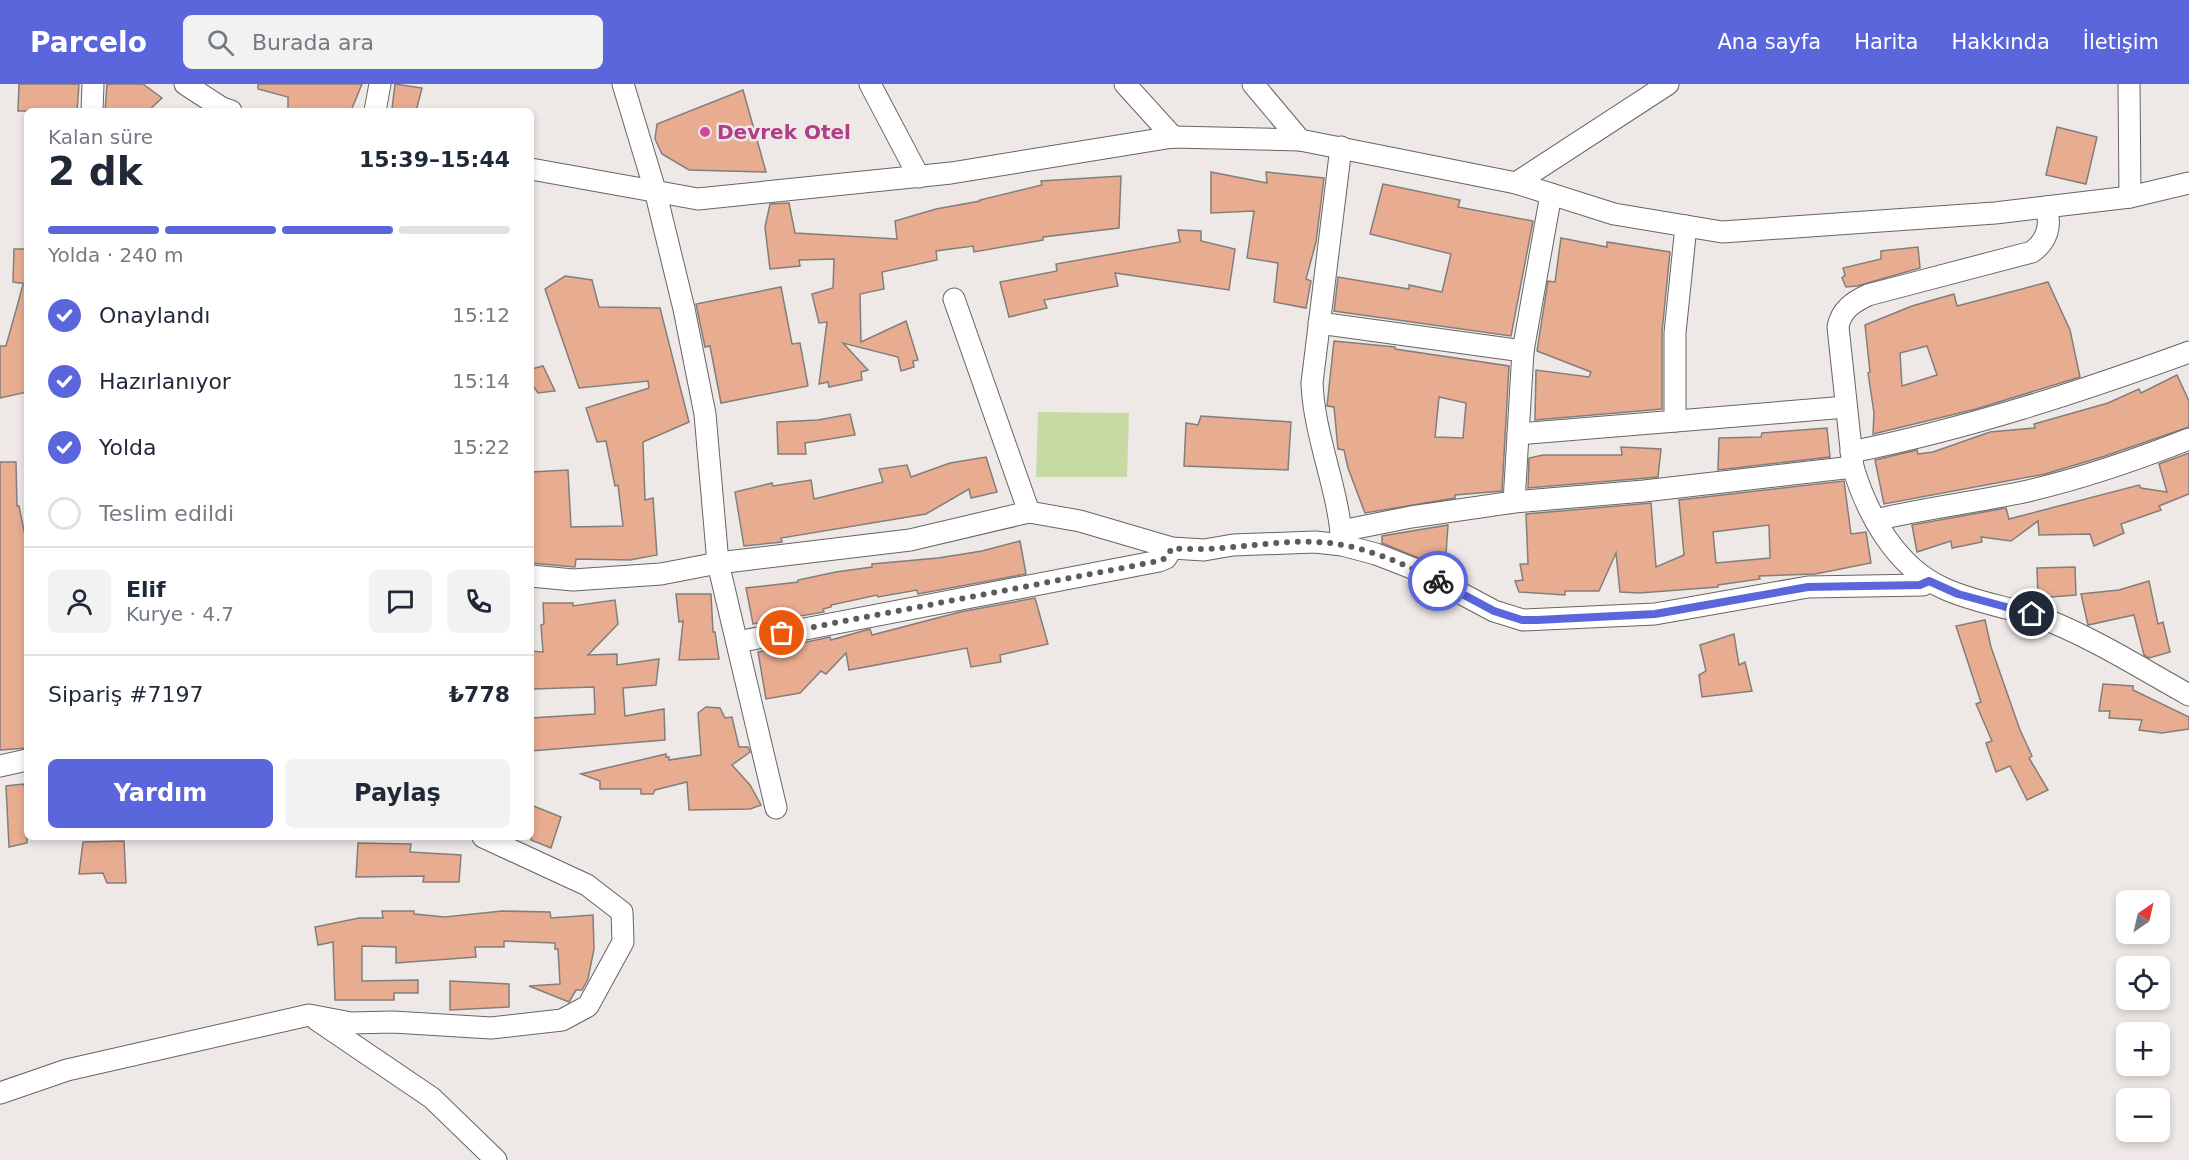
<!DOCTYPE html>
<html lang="tr">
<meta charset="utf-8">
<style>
:root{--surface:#fff;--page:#f2f2f3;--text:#1f2937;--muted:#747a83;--line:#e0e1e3;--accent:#5b66dd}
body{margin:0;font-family:"DejaVu Sans",sans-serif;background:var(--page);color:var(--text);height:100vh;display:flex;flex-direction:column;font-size:22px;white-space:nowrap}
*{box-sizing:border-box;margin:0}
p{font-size:20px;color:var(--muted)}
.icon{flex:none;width:33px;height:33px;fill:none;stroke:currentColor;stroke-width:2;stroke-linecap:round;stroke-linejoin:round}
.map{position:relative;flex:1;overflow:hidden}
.details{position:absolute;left:24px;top:24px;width:510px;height:732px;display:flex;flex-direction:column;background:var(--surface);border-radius:9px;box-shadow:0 3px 9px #0003}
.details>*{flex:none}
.needle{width:39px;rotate:34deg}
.tools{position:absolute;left:2116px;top:806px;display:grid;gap:12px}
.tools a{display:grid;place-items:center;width:54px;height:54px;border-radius:9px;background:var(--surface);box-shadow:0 3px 9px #0003;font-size:30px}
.pin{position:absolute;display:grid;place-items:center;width:51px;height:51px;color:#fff;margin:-26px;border:3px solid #fff;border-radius:50%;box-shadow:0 2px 6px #0007}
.courier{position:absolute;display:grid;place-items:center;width:60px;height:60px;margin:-30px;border:4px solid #5b66dd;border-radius:50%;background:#fff;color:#222;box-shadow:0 2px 8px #0007}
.headline em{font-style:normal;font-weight:800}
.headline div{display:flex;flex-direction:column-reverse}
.headline{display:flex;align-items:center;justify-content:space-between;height:102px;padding:0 24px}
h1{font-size:39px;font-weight:800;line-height:45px}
.bar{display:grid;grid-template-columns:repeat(4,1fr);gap:9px 6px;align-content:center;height:72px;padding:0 24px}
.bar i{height:8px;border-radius:4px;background:var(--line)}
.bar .on{background:var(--accent)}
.bar p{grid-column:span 4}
.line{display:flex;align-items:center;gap:15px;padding:0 24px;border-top:2px solid var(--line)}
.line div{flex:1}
.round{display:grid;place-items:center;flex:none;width:63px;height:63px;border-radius:9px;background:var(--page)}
ol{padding:0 24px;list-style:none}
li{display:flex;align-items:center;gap:18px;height:66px}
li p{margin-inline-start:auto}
li .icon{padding:6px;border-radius:50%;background:var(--accent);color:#fff;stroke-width:4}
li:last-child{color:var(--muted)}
li i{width:33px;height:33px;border:3px solid var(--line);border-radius:50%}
.primary-button{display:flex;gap:12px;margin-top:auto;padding:12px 24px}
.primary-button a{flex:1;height:69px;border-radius:9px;background:var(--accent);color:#fff;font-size:24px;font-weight:800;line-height:69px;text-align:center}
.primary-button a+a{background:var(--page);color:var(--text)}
header{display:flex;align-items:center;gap:36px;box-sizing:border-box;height:84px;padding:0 30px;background:var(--accent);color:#fff}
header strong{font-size:28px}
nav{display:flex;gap:33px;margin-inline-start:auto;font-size:21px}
.search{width:420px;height:54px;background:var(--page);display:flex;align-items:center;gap:15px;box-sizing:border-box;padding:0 21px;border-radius:9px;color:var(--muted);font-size:22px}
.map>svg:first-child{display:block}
</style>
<header>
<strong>Parcelo</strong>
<div class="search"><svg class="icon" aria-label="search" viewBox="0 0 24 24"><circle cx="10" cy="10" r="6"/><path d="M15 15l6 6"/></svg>Burada ara</div>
<nav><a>Ana sayfa</a><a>Harita</a><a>Hakkında</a><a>İletişim</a></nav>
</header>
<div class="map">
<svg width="2189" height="1076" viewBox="0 0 2189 1076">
<rect width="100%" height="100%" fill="#eee9e7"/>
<path fill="#c7daa3" d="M1038 328 1129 329 1127 393H1036Z"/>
<g fill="#e8ac91" stroke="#837e7c" stroke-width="1.5" fill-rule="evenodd">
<path d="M19 0H79L77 27H18Z"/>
<path d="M107 0H143L162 14 148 27H105Z"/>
<path d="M258 0H362L351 27H288V13L258 5Z"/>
<path d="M395 0 422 4 416 27 392 25Z"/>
<path d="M743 6 766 88 689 86 662 70 655 55 657 40Z"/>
<path d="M2057 43 2097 53 2086 100 2046 91Z"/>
<path d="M1211 88 1267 99 1266 88 1324 94 1316 158 1306 195 1311 197 1306 224 1274 218 1278 179 1247 174 1254 127 1211 129Z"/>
<path d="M1121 92 1119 144 1043 153V156L974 168 973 162 936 167 937 176 882 188 884 205 860 210 861 258 906 237 918 276 913 277 914 283 901 287 898 273 843 259 868 286 861 288 862 296 829 303 828 298 819 300 827 238 819 239 812 210 833 204 834 175 799 176 800 182 770 185 765 143 770 120 789 119 795 149 897 155 895 137 936 125 980 117V116L1042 101 1041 97Z"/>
<path d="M1383 100 1460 116 1458 123 1533 137 1511 252 1334 227 1338 193 1409 205V201L1442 208 1451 170 1370 150Z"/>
<path d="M1178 146 1201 147V157L1235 165 1229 206 1115 189 1118 202 1044 216 1047 224 1009 233 1000 198 1057 187 1056 180 1180 158Z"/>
<path d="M1561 154 1607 163V158L1670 168 1662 248V325L1535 336 1536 286 1589 293 1591 288 1537 267 1548 197 1555 198Z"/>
<path d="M1918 163 1920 184 1857 202 1846 203 1842 194 1845 191 1843 184 1881 175V167Z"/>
<path d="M14 165H27V200L13 198Z"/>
<path d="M565 192 592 196 599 223 660 224 689 338 643 358 645 416 653 414 657 471 630 476 576 475 575 483 531 479V388L568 386 571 443 623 442 618 401 615 402 606 357 597 358 586 324 649 304 648 297 579 304 545 205Z"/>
<path d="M2048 198 2070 246 2080 293 1976 325 1873 350 1874 329 1868 289 1870 288 1865 241 1912 222 1954 210 1957 222ZM1927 262 1937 291 1902 302 1900 269Z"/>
<path d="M23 201H27V308L0 314V262H6Z"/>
<path d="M781 203 792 260 800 259 808 302 721 319 710 262 705 263 696 220Z"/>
<path d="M1334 257 1395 263V265L1509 282 1502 407 1455 411V414L1365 429 1348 384 1344 366 1338 365 1334 323 1327 322ZM1439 313 1466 319 1463 354 1435 353Z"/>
<path d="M543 282 555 307 538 309 531 299V285Z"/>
<path d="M2177 291 2189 317V343L2105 372 2045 390 1884 420 1875 376 1917 366 1918 370 1933 368 1990 348 2035 344 2034 340 2108 319 2139 305 2141 309Z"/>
<path d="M850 330 855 351 805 359 806 370H778L777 338 818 336Z"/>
<path d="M1201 332 1291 338 1288 386 1184 382 1186 339 1198 341Z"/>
<path d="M1827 344 1830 373 1718 386 1719 354 1761 353 1762 349Z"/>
<path d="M1621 363 1661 365 1658 393 1528 404 1529 374 1543 371H1622Z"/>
<path d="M2189 369V410L2159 422 2161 426 2121 440 2124 449 2094 462 2090 450 2039 451 2038 437 2011 457 1981 453 1982 458 1952 464 1951 457 1917 468 1912 441 2006 424 2009 435 2139 401 2141 404 2167 408 2159 380Z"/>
<path d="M986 373 997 408 971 414 969 405 926 430 781 454 782 458 744 462 735 408 772 399 773 402 811 396 814 415 883 398 879 385 907 381 911 393 950 379Z"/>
<path d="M0 378H16L17 422H19L27 461V664L0 666Z"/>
<path d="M1844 397 1851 450 1866 448 1871 479 1815 490 1759 492 1760 495 1718 501V503L1639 509 1620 508 1616 469 1599 507H1565V511L1519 508 1515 497 1523 496 1520 480H1528L1526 430 1651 419 1656 483 1684 471 1679 416ZM1769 441 1770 474 1716 479 1713 448Z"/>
<path d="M1448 441 1445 485 1382 459V452Z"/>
<path d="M1020 457 1026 490 918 510 917 506 878 513 877 511 831 521V523L823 525 824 528 753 540 746 504 798 498V496L836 488 872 483V480L938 474 982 467Z"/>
<path d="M2075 483 2076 511 2038 514 2037 484Z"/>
<path d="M2149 497 2158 540 2163 538 2170 568 2149 574 2144 571 2134 531 2088 541 2081 510 2119 506Z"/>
<path d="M676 510H711L713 548H715L719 575 679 576 683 537 679 538Z"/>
<path d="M1035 514 1048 560 1000 571 1001 578 971 583 967 564 849 586 846 569 826 590 821 587 800 609 766 615 758 568 830 553 831 556 870 545 872 551 960 528Z"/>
<path d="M615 516 618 540 588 571 617 570V581L659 575 656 601 623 604 625 632 664 625 665 656 531 667V634L595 630V628L594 603 533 605 531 567 543 568 541 541 544 540 543 519H573V522Z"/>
<path d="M1985 536 1991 563 2020 646 2032 672 2029 674 2048 706 2027 716 2010 682 1996 688 1986 659 1992 657 1976 620 1981 618 1956 542Z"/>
<path d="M1734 550 1739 581 1745 578 1752 607 1702 613 1699 591 1706 587 1700 561Z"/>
<path d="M2103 600 2133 602V606L2189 633V645L2162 649 2139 646 2142 636 2109 634 2110 627H2099Z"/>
<path d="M706 623 720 624 725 634 732 633 739 663H748L750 668 732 681 750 701 761 721 750 725 689 726 687 698 655 706 653 710H641V705H600V697L581 690 666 670V673H669V676L701 671 698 629Z"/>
<path d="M23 700 27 707V759L9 763 6 702Z"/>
<path d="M531 721 561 733 551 764 531 756Z"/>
<path d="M124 757 126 799H107L103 789 79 790 83 758Z"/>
<path d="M358 759 411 760 410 768 461 771 459 798H423L424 792 356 793Z"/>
<path d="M382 827H414V830L445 833 502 827 550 828 551 834 593 831 594 865 588 895 582 906H576L569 918 529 902 560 900 558 865H555V859L504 857V863H475L476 873 396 879V863L362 862V897L418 896V909H394V916H335L333 858 318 861 315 843 359 834H383Z"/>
<path d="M450 897 509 900V923L450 926Z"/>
</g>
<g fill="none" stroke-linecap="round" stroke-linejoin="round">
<g stroke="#686462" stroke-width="23">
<g id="minor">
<path d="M185 0 222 24 231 27"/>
<path d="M623 0 655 106 684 225 705 330 718 479 776 724"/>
<path d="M870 0 919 93"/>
<path d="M1125 0 1173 53"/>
<path d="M1253 0 1300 56"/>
<path d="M2129 0 2130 113"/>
<path d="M92 27 93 0"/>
<path d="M375 27 380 0"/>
<path d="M1341 63 1312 299C1314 353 1339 405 1342 460"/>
<path d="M531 85 698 115 951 89 1173 53 1300 56 1516 99 1614 130 1722 148 1995 129 2130 113 2189 99"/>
<path d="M1516 99 1668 0"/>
<path d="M2046 123C2052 142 2047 157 2032 168L1868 211C1853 218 1841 226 1838 243L1853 383C1867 430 1896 483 1943 504 1977 520 2017 524 2052 538 2100 558 2144 586 2189 611"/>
<path d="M954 215 1029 428"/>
<path d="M1319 239 1523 267"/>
<path d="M1675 337V249L1686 142"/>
<path d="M1518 350 1846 323"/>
<path d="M1851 368C1966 345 2079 308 2189 268"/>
<path d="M1514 418 1523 267 1551 110"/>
<path d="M1875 436C1925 424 1977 418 2028 407 2083 394 2136 376 2189 355"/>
<path d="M1341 447 1411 433 1514 418 1644 407 1853 383"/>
<path d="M531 492 573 496 661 490 718 479 910 456 1029 428 1080 437 1172 464 1204 466 1233 461 1315 458 1342 461 1376 470 1417 486 1494 527 1523 536 1655 530 1808 503 1923 501 1929 497"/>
<path d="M737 558 1159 477 1166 474 1172 464"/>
<path d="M0 682 27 676"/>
<path d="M317 936 432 1014 496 1076"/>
<path d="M0 1009 67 986 309 931 351 939 393 938 491 944 562 936 588 922 623 858 622 828 587 801 483 753"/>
</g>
</g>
<use href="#minor" stroke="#fff" stroke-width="21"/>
</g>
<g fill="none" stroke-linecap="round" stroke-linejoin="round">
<path stroke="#5e5c5b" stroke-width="6" stroke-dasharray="0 10.8" d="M782 549 1159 477 1166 474 1172 464C1219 469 1267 456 1315 458 1358 459 1400 478 1438 497"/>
<path stroke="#5b66dd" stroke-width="8" d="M1438 497 1494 527 1522 536H1537L1655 530 1808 503 1920 501 1929 497 1958 510 2032 530"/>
</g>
<circle fill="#d1479c" stroke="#eee9e7" stroke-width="2" cx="705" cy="48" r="6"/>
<g text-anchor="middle" stroke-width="5" stroke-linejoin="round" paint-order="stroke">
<g font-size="20" font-weight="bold" fill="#b23c85" stroke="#eee9e7" text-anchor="start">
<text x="717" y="55">Devrek Otel</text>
</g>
</g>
</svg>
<div class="tools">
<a><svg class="needle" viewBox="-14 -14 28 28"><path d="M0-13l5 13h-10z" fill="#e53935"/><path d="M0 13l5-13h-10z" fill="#747a83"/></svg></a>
<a><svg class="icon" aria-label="locate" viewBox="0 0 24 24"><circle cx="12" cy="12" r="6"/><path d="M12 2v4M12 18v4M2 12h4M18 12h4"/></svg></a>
<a>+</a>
<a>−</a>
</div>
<div class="pin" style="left:782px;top:549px;background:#ea580c"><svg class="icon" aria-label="bag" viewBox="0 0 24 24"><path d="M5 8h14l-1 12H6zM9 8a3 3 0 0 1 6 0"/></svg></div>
<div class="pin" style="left:2032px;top:530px;background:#1f2937"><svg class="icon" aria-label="home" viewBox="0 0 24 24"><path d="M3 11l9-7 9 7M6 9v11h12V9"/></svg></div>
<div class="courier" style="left:1438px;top:497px"><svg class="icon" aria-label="bike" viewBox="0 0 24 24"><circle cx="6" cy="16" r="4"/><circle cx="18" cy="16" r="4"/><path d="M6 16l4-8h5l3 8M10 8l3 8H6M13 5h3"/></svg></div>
<section class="details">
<div class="headline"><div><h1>2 dk</h1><p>Kalan süre</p></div><em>15:39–15:44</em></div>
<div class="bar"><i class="on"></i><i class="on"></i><i class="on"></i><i></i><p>Yolda · 240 m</p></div>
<ol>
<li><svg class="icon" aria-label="check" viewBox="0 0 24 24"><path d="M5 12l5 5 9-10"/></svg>Onaylandı<p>15:12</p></li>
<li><svg class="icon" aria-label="check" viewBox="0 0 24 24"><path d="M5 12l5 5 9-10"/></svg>Hazırlanıyor<p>15:14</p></li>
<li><svg class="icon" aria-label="check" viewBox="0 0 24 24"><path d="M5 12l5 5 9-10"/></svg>Yolda<p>15:22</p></li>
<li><i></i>Teslim edildi</li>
</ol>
<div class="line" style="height:108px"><a class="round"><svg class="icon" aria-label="person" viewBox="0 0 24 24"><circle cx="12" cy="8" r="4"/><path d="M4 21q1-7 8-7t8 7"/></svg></a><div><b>Elif</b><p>Kurye · 4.7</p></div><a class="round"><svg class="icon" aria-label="chat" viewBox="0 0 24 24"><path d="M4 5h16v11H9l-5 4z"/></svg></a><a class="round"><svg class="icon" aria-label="phone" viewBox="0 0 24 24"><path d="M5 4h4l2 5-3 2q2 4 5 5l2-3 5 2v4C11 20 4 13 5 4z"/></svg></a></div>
<div class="line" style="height:78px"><div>Sipariş #7197</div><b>₺778</b></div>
<div class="primary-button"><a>Yardım</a><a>Paylaş</a></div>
</section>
</div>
